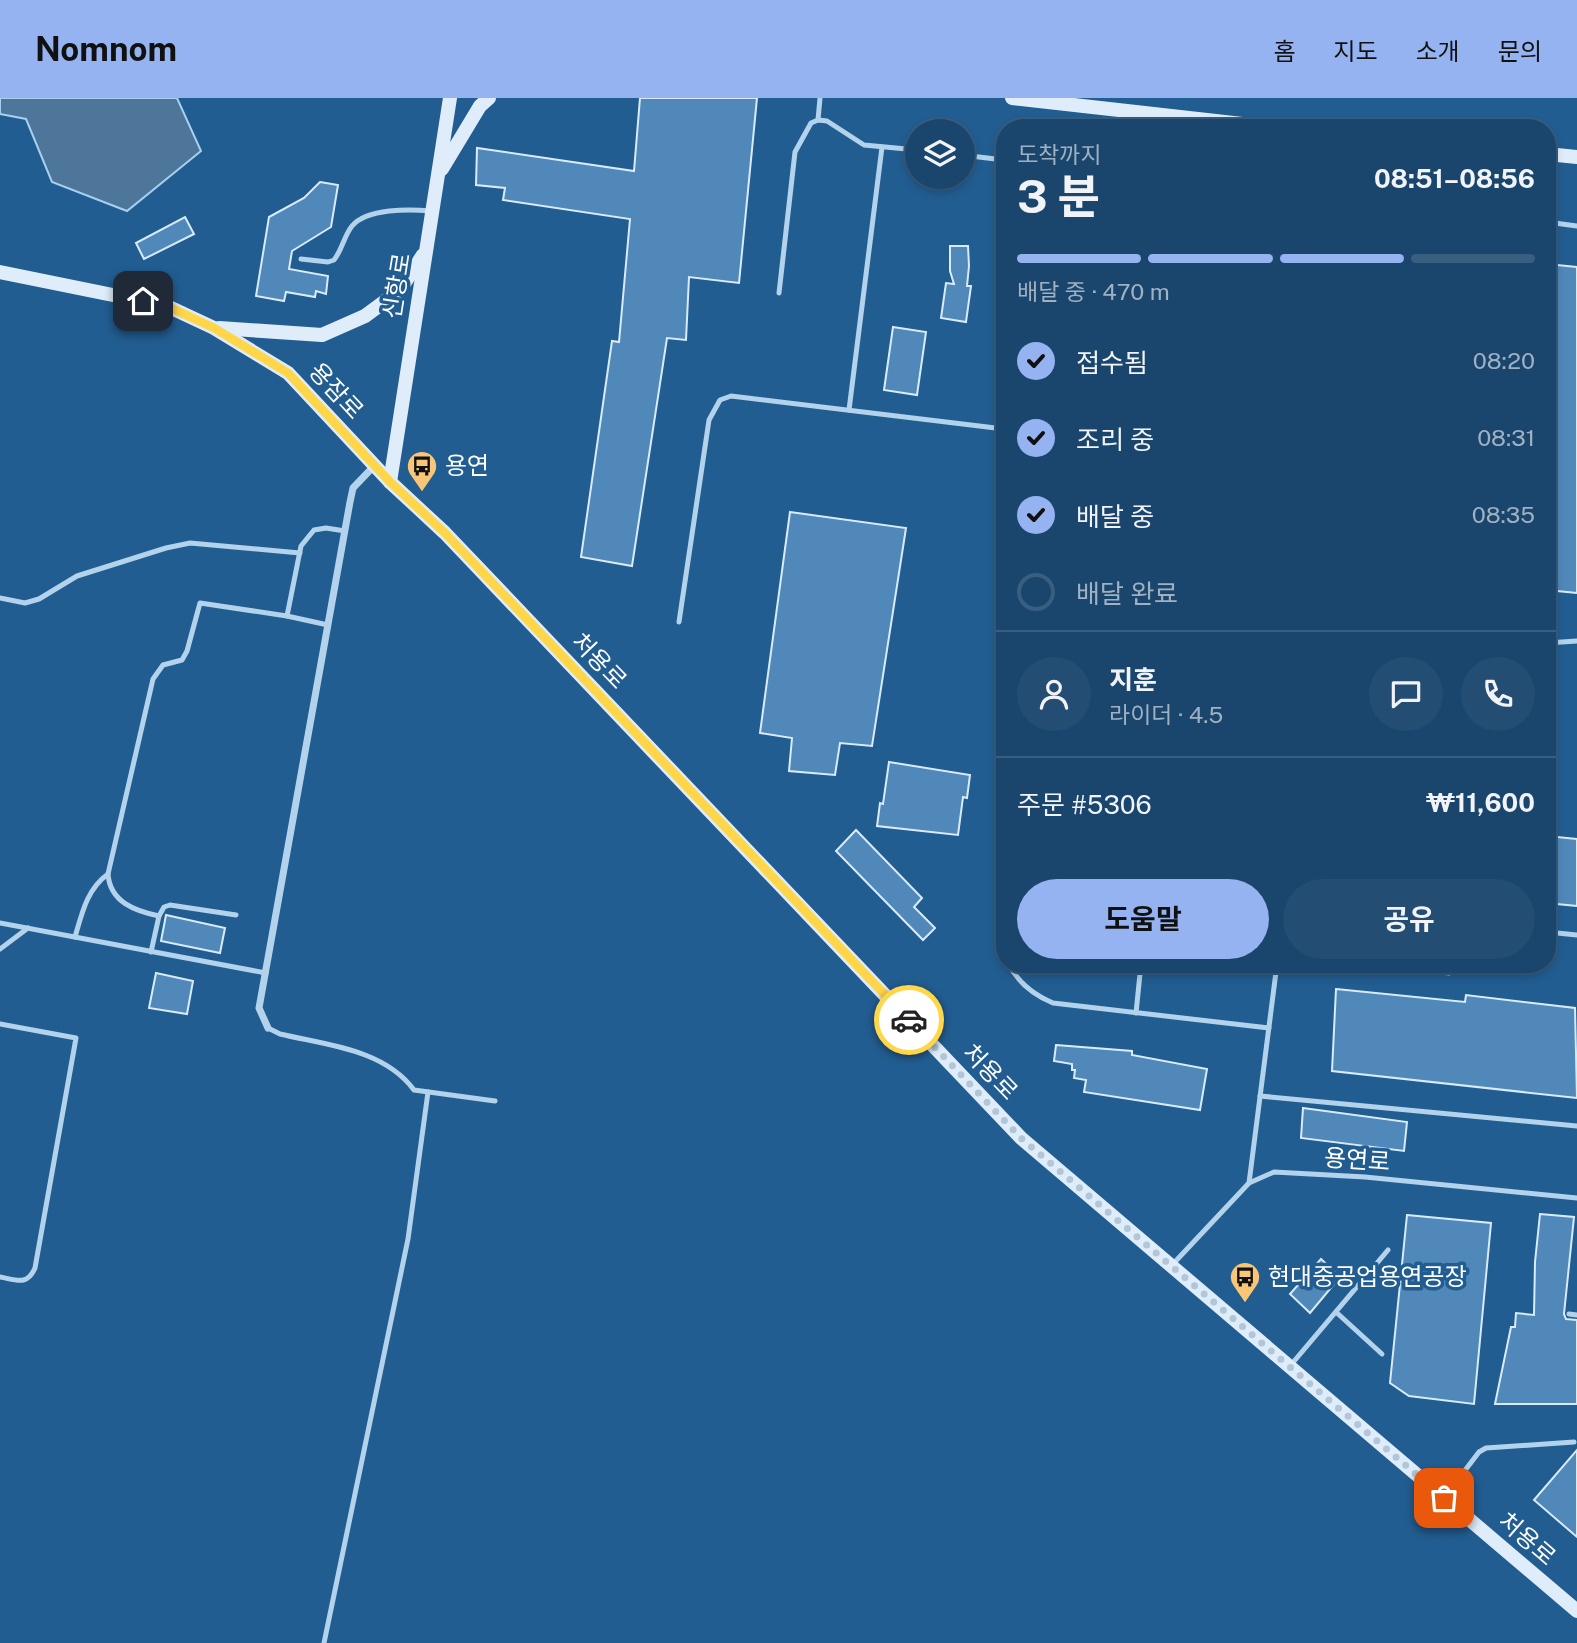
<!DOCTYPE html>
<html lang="ko">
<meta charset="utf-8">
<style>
:root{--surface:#1a466d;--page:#234d72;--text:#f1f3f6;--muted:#9fb1c2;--line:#385e80;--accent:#95b2f1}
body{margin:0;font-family:"Public Sans","Noto Sans KR",sans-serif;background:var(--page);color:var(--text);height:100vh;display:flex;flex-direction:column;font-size:26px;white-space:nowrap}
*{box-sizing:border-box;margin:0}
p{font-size:23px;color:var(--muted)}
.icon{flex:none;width:38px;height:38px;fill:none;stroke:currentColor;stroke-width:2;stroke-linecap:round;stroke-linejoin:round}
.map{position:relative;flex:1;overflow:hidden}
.side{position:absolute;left:996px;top:21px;width:560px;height:854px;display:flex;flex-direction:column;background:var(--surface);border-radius:28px;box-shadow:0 4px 10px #0003,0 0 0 2px var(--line)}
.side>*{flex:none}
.fabs{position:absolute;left:905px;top:21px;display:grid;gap:14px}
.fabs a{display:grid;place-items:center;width:70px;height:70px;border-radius:50%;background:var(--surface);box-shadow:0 4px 10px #0003,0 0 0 2px var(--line);font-size:35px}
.pin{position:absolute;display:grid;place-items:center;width:60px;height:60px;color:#fff;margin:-30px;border-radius:14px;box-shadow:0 4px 10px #0006}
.courier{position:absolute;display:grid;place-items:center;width:70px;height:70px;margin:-35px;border:5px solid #ffd54a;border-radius:50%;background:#fff;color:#222;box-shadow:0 2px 9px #0007}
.overview em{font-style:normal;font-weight:700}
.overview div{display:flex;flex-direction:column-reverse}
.overview{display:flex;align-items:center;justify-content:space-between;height:119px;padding:0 21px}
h1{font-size:46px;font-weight:700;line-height:52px}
.bar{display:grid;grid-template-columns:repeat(4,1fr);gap:10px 7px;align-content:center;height:84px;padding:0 21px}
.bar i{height:9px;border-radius:5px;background:var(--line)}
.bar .current{background:var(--accent)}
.bar p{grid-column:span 4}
.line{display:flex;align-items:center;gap:18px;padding:0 21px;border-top:2px solid var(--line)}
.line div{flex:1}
.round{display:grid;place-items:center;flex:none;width:74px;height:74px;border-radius:37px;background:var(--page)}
ol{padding:0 21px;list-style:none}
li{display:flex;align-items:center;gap:21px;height:77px}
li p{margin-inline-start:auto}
li .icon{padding:7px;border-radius:50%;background:var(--accent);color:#111;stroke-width:4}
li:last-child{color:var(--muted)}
li i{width:38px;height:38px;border:4px solid var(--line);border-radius:50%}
.cta{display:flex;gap:14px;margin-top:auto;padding:14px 21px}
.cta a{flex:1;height:80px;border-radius:42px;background:var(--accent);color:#111;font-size:28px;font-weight:700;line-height:80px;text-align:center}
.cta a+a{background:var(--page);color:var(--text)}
header{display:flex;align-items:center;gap:42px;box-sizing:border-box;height:98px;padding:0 35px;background:var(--accent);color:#111}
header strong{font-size:33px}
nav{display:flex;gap:38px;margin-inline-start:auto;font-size:24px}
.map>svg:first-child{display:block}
</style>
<header>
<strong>Nomnom</strong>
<nav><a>홈</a><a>지도</a><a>소개</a><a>문의</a></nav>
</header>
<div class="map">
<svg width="1577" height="1545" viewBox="0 0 1577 1545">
<rect width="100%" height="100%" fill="#225d91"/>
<path fill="#4e769a" stroke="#a7cfee" stroke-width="2" d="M0 0H177L201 53 127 113 52 84 26 21 0 16Z"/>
<g fill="#4f88b9" stroke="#d9ebf9" stroke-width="2">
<path d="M640 0H757L739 185 689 179 686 242 667 240 632 468 581 459 612 243 619 244 630 121 503 102 505 90 476 87 477 50 634 73Z"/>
<path d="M320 84 338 87 331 129 292 153 289 171 328 178 326 196 316 193 315 199 286 194 284 203 256 198 269 119 304 100Z"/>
<path d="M185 119 194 136 144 161 136 145Z"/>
<path d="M950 148H968L969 168 967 188H971L966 224 941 220 946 185 954 186 950 173Z"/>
<path d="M1547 166 1577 169V495L1547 492Z"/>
<path d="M893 229 926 234 917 297 884 292Z"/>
<path d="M790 414 906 430 872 648 840 645 835 677 789 673 792 640 760 635Z"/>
<path d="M889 664 970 677 967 700 963 699 958 737 877 728 880 705 883 706Z"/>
<path d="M856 732 922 800 914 809 935 830 923 842 836 753Z"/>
<path d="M1547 738 1577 741V808L1547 805Z"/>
<path d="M166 817 225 830 220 855 161 843Z"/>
<path d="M156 875 193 883 187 916 149 910Z"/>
<path d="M1336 891 1465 904 1466 897 1575 910 1577 1000 1332 973Z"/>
<path d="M1056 947 1132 953V957L1207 971 1200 1012 1084 994 1086 982 1074 980 1075 972H1072V966L1054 963Z"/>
<path d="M1303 1010 1407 1024 1404 1053 1301 1040Z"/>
<path d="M1540 1116 1574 1119 1564 1216 1566 1221 1577 1222V1306H1495L1511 1229H1515L1516 1215 1534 1217 1535 1164Z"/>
<path d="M1407 1117 1491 1125 1474 1306 1409 1298 1390 1285Z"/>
<path d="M1321 1161 1340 1179 1310 1215 1290 1196Z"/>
<path d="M1577 1352V1439L1534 1402Z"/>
</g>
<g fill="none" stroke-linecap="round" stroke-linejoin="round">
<g stroke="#b3d3ed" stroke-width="5">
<path d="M818 22 820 0"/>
<path d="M962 57 1004 62"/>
<path d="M1547 124 1577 128"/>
<path d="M301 161 328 164 334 162C342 152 344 138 352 128 367 110 410 111 431 113"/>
<path d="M779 195 795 54 811 25 818 22 827 23 864 47 917 52"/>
<path d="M849 312 882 49"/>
<path d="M0 500 25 505 39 501 77 478 166 450 190 445 300 455"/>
<path d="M679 524 709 322 720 302 731 298 1004 331"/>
<path d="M328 527 287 518 301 448 314 432 326 430 345 433"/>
<path d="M1547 545 1577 543"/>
<path d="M108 776C110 804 135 813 159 818L151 854"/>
<path d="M159 818 164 809 170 807 236 817"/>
<path d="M0 825 266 875"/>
<path d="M1547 834 1577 837"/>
<path d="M75 839C82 815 87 791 108 776L153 581 163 567 182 562 187 553 200 505 287 518"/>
<path d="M0 851 28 830"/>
<path d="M1009 866C1018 885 1034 897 1053 905L1269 930"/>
<path d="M1381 866 1449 875 1469 866"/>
<path d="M1136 915 1141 866"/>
<path d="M0 926 76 940 35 1170C27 1188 17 1182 0 1179"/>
<path d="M268 930 280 936C326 947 384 951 414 992L495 1003"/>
<path d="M1260 998 1577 1028"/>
<path d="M1249 1085 1277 866"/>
<path d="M1172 1167 1249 1085 1274 1074 1365 1079 1577 1100"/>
<path d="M1336 1214 1382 1256"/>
<path d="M1569 1216 1577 1217"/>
<path d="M1290 1268 1388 1152"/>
<path d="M1444 1400 1479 1354 1486 1350 1574 1344"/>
<path d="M324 1545 408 1141 428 994"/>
</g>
<path stroke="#b3d3ed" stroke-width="7" d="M268 930 259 910 350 404 353 390 374 368"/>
<g stroke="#dfedfa" stroke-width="14">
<path d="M1012 0 1278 30"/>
<path d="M1547 56 1577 59"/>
<path d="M442 71 480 8 489 0"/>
<path d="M0 174 167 208 214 230 288 275 390 384 445 435 1021 1040 1577 1513"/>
<path d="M219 230 322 237 365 218 399 193 423 157"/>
<path d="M390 384 450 0"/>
</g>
</g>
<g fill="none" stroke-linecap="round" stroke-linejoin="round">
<path stroke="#b2c6d8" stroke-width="7" stroke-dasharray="0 12.6" d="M909 922 1021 1040 1444 1400"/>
<path stroke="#ffd54a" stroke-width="9" d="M143 203 167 208 214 230 288 275 390 384 445 435 909 922"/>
</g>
<defs>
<g id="bus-pin" transform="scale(1.575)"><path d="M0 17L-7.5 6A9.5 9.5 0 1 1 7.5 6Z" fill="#f8c676" stroke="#225d91"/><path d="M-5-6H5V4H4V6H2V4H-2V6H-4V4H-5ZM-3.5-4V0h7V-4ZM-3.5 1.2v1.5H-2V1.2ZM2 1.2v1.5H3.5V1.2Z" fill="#111"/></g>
</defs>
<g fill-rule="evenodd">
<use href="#bus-pin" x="422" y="368"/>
<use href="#bus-pin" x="1245" y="1179"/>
</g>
<g text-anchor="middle" stroke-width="7" stroke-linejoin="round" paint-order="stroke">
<g font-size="24" fill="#fff" stroke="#225d91">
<text transform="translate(397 188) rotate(-81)" y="8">신항로</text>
<text transform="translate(336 293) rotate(47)" y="8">용잠로</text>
<text transform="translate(599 563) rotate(46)" y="8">처용로</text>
<text transform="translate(990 974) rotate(46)" y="8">처용로</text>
<text transform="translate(1357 1062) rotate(4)" y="8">용연로</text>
<text transform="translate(1527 1441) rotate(41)" y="8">처용로</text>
</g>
<g font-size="24" fill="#fff" stroke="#225d91" text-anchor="start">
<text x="445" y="376">용연</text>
<text x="1268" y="1187">현대중공업용연공장</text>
</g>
</g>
</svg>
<div class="fabs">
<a><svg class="icon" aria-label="layers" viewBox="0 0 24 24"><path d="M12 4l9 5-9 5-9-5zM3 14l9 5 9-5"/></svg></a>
</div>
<div class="pin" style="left:1444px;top:1400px;background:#ea580c"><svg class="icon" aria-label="bag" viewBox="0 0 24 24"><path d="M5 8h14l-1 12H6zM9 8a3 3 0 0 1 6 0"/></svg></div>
<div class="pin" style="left:143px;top:203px;background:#1f2937"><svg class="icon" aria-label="home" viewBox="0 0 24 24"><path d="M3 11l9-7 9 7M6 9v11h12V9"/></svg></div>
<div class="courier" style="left:909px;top:922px"><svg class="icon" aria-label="car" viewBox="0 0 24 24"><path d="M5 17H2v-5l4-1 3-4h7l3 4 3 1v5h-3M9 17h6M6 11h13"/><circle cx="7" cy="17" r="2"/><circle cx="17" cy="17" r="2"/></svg></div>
<section class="side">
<div class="overview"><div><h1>3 분</h1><p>도착까지</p></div><em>08:51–08:56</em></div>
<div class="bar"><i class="current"></i><i class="current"></i><i class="current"></i><i></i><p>배달 중 · 470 m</p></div>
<ol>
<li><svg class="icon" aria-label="check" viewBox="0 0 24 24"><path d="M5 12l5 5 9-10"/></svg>접수됨<p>08:20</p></li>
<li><svg class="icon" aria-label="check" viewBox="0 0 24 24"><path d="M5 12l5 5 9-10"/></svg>조리 중<p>08:31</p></li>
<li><svg class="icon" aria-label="check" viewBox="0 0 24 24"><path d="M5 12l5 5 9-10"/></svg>배달 중<p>08:35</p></li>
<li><i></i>배달 완료</li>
</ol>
<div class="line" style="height:126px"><a class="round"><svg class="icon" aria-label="person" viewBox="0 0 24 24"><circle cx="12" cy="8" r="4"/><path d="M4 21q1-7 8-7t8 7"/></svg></a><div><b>지훈</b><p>라이더 · 4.5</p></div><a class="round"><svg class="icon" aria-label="chat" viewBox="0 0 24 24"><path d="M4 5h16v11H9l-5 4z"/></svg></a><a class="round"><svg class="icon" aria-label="phone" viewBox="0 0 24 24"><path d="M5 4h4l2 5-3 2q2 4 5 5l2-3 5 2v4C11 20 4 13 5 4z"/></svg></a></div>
<div class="line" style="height:91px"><div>주문 #5306</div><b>₩11,600</b></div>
<div class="cta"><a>도움말</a><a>공유</a></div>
</section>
</div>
